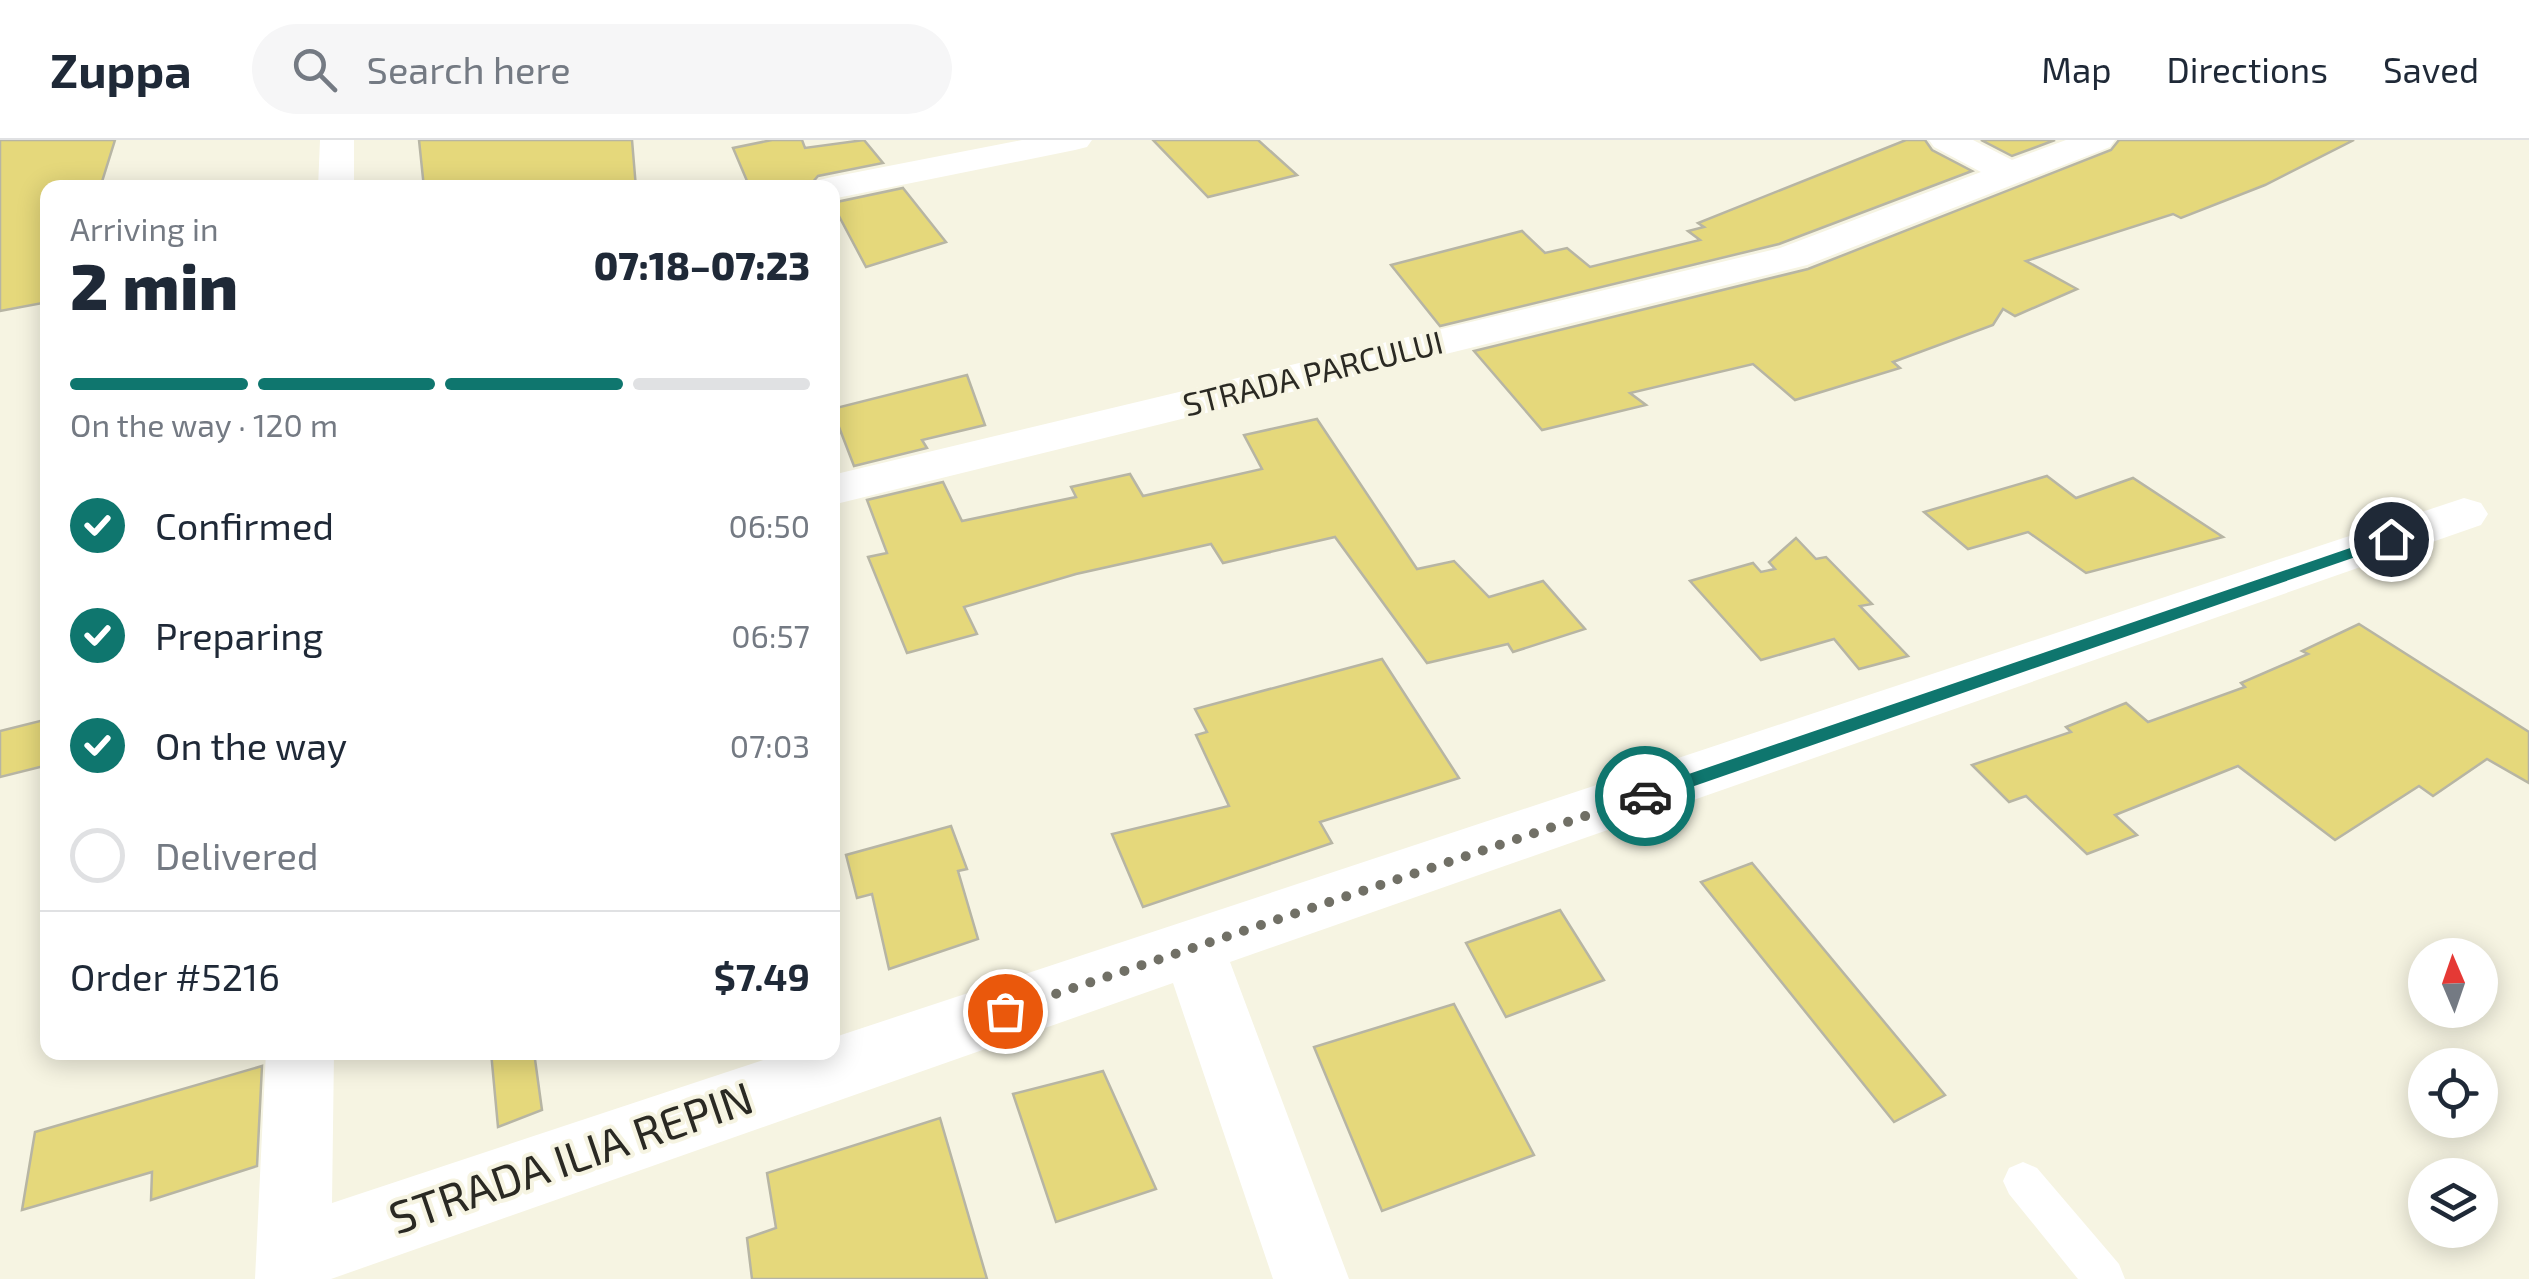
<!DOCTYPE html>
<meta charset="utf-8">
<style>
:root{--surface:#fff;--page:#f6f6f7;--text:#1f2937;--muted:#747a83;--line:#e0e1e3;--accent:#0f766e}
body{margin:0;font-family:"Exo 2",sans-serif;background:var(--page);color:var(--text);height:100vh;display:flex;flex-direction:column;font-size:38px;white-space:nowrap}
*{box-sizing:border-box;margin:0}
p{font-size:32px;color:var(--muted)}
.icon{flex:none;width:55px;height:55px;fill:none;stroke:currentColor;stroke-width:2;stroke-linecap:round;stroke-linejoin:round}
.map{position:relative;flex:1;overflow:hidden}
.side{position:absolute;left:40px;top:40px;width:800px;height:880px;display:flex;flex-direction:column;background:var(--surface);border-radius:20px;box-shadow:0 5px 25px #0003}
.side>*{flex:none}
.needle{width:65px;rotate:358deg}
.buttons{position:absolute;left:2408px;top:798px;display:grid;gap:20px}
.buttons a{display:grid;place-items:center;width:90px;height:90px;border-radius:50%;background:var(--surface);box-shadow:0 5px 25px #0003;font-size:50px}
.pin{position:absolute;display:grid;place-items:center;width:85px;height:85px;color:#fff;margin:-42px;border:5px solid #fff;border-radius:50%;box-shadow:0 2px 10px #0007}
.courier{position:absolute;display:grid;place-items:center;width:100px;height:100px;margin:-50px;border:8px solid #0f766e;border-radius:50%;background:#fff;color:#222;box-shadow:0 2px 12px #0007}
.headline em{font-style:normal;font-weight:800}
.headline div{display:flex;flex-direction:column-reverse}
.headline{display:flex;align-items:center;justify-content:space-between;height:170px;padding:0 30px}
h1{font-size:65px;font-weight:800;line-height:75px}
.bar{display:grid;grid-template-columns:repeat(4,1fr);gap:15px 10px;align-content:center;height:120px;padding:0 30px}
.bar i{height:12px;border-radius:8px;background:var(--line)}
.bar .current{background:var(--accent)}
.bar p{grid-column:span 4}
.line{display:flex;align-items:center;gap:25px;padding:0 30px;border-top:2px solid var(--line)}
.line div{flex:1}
ol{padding:0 30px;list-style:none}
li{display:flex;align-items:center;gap:30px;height:110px}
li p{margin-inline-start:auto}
li .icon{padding:10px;border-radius:50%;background:var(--accent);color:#fff;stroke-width:4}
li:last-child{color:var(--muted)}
li i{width:55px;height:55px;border:5px solid var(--line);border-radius:50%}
header{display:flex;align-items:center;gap:60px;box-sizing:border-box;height:140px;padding:0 50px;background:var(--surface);border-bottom:2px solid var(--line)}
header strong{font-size:48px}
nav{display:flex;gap:55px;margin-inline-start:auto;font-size:35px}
.search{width:700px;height:90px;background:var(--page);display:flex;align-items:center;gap:25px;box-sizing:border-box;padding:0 35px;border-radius:55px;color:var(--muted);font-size:38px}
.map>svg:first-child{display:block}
</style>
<header>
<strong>Zuppa</strong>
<div class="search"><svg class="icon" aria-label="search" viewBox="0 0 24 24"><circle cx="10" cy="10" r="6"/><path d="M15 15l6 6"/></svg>Search here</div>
<nav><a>Map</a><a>Directions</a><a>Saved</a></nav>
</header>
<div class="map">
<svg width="2529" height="1139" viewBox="0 0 2529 1139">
<rect width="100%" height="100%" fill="#f6f4e2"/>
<g fill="#e5d87b" stroke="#b7b5a4" stroke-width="2.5">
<path d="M0 0H115L100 48H48V162L0 171Z"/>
<path d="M419 0H632L636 48H424Z"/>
<path d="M772 0H802L805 8 864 0 883 23 818 36 812 43 792 48H750L733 8Z"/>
<path d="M1153 0H1258L1297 35 1208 57Z"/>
<path d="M1906 0H1925L1932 10 1972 31 1779 104 1440 186 1391 125 1522 91 1545 113 1567 108 1590 127 1700 100 1688 91 1704 87 1698 83Z"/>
<path d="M1981 0H2055L2012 16Z"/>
<path d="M2119 0H2354L2265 45 2181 78 2173 74 2026 121 2077 149 2015 176 2003 169 1993 185 1893 222 1900 228 1795 260 1753 224 1630 253 1646 265 1542 290 1474 211 1808 129 2111 10Z"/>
<path d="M903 48 946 102 866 127 832 63Z"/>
<path d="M967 235 985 285 922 300 927 308 854 326 832 269Z"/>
<path d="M1317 279 1417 429 1454 421 1489 457 1543 441 1585 489 1513 512 1508 504 1427 523 1335 397 1223 423 1211 404 1076 434 964 467 977 494 907 513 868 417 887 413 867 360 943 342 962 381 1076 357 1071 347 1130 334 1143 356 1262 329 1244 295Z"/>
<path d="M2047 336 2076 358 2133 338 2223 397 2086 433 2028 392 1968 409 1924 372Z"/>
<path d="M1796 398 1816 419 1826 417 1872 464 1860 466 1908 516 1859 529 1834 499 1761 520 1690 441 1753 423 1761 432 1775 429 1769 422Z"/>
<path d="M2359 484 2529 592V643L2487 619 2433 656 2419 646 2335 700 2238 626 2115 675 2137 695 2087 714 2026 656 2009 662 1972 625 2071 592 2066 587 2126 563 2148 582 2245 547 2241 543 2308 514 2302 511Z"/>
<path d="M1382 519 1459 638 1320 682 1332 703 1143 767 1112 694 1229 666 1196 595 1207 592 1195 569Z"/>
<path d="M48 579V625L0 637V591Z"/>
<path d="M951 686 967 729 958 731 978 799 889 829 872 754 857 758 846 715Z"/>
<path d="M1752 723 1945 955 1894 982 1701 742Z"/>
<path d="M1560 770 1604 840 1506 877 1466 803Z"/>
<path d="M1454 864 1534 1015 1382 1071 1314 907Z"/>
<path d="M491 912H534L542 970 498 987Z"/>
<path d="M262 926 257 1026 151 1060 152 1032 22 1070 35 992Z"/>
<path d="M1103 931 1156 1049 1056 1082 1013 954Z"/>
<path d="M940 978 987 1139H752L747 1098 776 1088 767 1033Z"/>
</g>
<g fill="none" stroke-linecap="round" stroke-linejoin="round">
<path fill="#fff" fill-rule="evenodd" d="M2023 1022 2037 1028 2119 1124 2125 1139H2078L2009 1054 2003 1041 2009 1028Z"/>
<g fill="#fff" fill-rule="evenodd">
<path d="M320 0H354V48H318Z"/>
<path d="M1022 0H1092L1087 7 1075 10 832 59V48H814L819 40 832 37Z"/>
<path d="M1929 0H1973L2012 20 2066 0H2115L2110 7 1807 125 832 365V335L1780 108 1981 32 1934 7Z"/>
<path d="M2464 358 2481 363 2488 374 2481 385 1230 822 1349 1139H1273L1173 843 331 1139H255L266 912H334L332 1063 787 912H832V898Z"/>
</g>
</g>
<path fill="#0f766e" d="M2391 394 2396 396V403L1651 661H1639L1636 656 1639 651Z"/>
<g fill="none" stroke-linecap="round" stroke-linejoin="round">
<path stroke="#717066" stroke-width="10" stroke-dasharray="0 18" d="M1005 871 1645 656"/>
</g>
<g text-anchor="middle" stroke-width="8" stroke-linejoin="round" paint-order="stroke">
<g font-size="32" fill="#2a2923" stroke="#f6f4e2">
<text transform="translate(1313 234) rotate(-14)" y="11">STRADA PARCULUI</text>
</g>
<g font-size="45" fill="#2a2923" stroke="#f6f4e2">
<text transform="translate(571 1018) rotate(-19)" y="16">STRADA ILIA REPIN</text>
</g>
</g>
</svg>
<div class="buttons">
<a><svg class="needle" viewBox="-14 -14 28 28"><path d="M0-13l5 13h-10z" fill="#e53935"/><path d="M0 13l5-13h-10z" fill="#747a83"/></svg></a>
<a><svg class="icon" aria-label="locate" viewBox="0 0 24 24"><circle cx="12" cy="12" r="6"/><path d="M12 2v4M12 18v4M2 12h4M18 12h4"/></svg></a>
<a><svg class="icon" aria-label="layers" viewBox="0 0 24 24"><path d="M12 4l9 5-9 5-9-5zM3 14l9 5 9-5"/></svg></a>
</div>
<div class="pin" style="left:1005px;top:871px;background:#ea580c"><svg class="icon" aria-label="bag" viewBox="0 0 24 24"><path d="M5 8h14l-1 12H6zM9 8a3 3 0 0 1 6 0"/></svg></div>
<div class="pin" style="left:2391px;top:399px;background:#1f2937"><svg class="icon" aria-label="home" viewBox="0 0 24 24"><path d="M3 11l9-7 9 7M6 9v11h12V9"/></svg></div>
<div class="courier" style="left:1645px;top:656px"><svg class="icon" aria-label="car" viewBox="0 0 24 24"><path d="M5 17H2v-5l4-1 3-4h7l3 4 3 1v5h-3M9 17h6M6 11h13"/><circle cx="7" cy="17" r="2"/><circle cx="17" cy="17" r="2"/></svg></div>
<section class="side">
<div class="headline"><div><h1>2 min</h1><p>Arriving in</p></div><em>07:18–07:23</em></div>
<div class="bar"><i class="current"></i><i class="current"></i><i class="current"></i><i></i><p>On the way · 120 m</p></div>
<ol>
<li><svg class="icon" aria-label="check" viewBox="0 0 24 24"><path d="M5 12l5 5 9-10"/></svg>Confirmed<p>06:50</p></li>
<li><svg class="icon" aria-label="check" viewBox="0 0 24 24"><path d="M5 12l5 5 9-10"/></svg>Preparing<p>06:57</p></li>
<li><svg class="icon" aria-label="check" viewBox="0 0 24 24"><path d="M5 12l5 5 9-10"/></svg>On the way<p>07:03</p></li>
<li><i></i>Delivered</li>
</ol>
<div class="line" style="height:130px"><div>Order #5216</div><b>$7.49</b></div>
</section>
</div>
